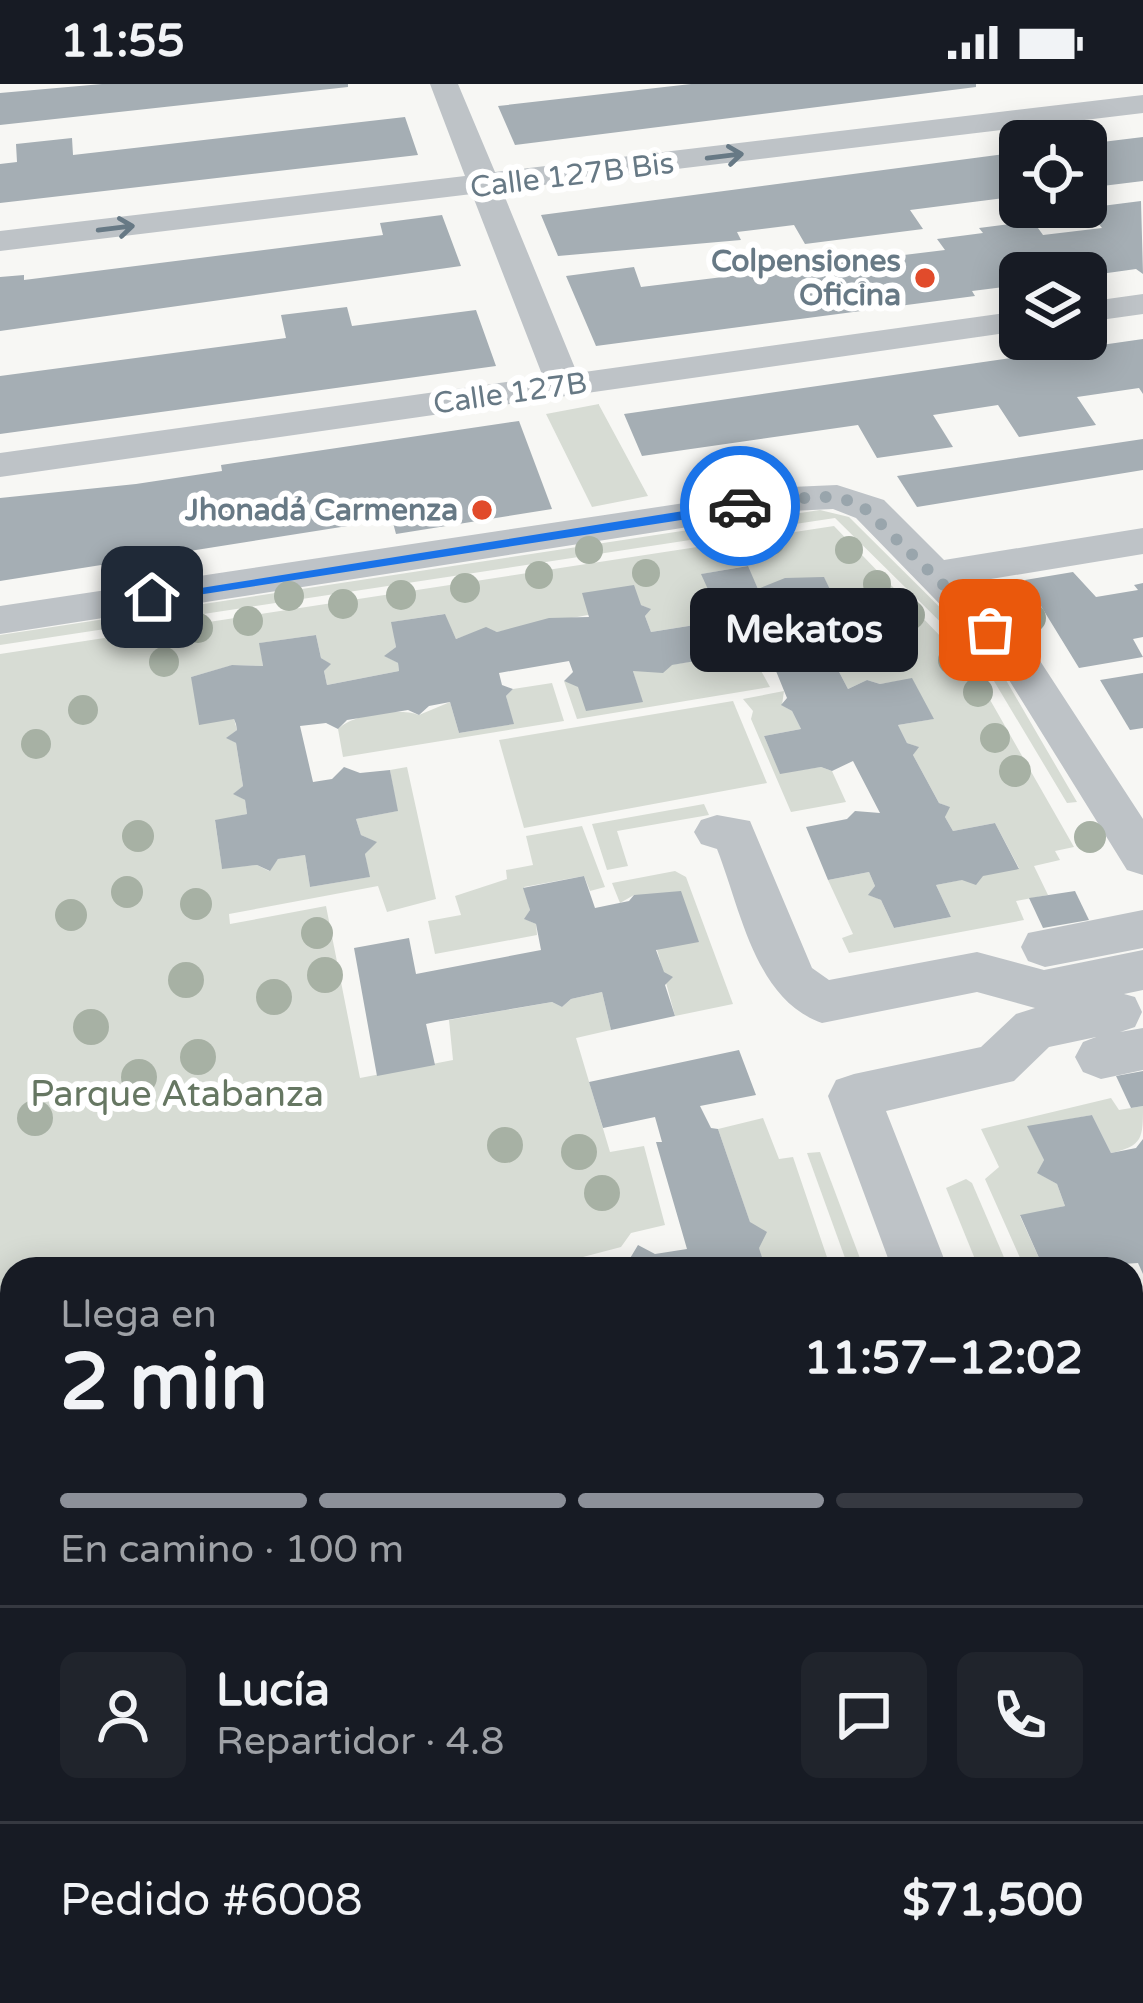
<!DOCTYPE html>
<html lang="es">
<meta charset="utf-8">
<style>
:root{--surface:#171b24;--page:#20242c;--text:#f1f3f6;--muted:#9ea1a6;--line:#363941;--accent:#8c9099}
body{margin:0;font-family:"Varela Round",sans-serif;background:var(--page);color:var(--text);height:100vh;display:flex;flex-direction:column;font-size:45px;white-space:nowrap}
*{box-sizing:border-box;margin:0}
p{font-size:39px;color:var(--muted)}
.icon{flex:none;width:66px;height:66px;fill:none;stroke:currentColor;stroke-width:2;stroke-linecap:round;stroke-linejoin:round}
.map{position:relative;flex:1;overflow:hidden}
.details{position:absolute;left:0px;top:1173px;width:1143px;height:747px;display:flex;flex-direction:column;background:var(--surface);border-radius:36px 36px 0 0;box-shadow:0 6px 30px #0003}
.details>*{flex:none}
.buttons{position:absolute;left:999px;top:36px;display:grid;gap:24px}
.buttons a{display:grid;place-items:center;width:108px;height:108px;border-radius:18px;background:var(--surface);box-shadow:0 6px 30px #0003;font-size:60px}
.pin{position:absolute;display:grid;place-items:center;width:102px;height:102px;color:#fff;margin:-51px;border-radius:24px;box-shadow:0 6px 18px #0006}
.courier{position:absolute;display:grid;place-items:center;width:120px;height:120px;margin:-60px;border:9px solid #1a73e8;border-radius:50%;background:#fff;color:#222;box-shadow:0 3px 15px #0007}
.bubble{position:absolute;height:84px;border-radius:18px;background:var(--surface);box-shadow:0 6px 30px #0003;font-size:39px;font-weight:800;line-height:84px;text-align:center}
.overview em{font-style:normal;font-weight:800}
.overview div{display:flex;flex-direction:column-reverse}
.overview{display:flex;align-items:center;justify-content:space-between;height:204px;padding:0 60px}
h1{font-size:78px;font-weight:800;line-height:90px}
.bar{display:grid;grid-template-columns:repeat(4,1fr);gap:18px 12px;align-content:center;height:144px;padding:0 60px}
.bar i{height:15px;border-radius:9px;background:var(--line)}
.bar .current{background:var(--accent)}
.bar p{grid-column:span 4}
.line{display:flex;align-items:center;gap:30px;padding:0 60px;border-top:3px solid var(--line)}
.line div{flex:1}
.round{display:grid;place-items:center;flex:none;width:126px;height:126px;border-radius:18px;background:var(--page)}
.status{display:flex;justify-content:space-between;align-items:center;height:84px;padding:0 60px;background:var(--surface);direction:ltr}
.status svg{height:33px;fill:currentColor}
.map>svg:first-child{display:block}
</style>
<div class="status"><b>11:55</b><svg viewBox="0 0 49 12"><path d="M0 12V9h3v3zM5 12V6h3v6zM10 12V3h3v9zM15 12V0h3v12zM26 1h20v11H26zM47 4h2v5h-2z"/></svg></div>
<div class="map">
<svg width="1143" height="1919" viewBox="0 0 1143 1919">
<rect width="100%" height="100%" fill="#f7f7f4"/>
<g fill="#d7dcd4">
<path d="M599 320V321L648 412 592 423 546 330Z"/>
<path d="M820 426 849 433 996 579 1077 718 1067 719 985 582 835 434 0 561V551Z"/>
<path d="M834 442 973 586 1074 763 1055 767 1060 776 1034 782 1048 811 1016 817 1024 836 849 869 842 854 853 850 828 796 869 788 875 802 869 811 881 816 894 844 951 833 936 801 1019 784 995 739 953 747 945 733 949 723 939 719 913 671 918 663 907 659 898 641 933 635 912 595 880 600 867 596 848 605 812 536 842 529 824 494 758 505 747 482 702 490 711 512 706 519 716 524 720 537 651 548 645 532 650 525 641 521 497 548 486 544 456 555 444 530 392 538 396 563 385 572 398 579 399 587 327 601 324 587 330 580 321 574 316 551 260 559 263 582 233 581 191 593 234 635 237 646 227 654 236 659 243 702 234 710 245 716 247 730 215 737 222 784 257 781 269 787 278 775 305 771 310 803 369 793 365 770 376 758 361 751 356 735 397 727 390 686 407 683 436 815 387 828 378 802 229 830 230 840 326 822 360 994 453 976 449 936 552 918 562 923 571 915 602 908 611 946 576 954 610 1068 644 1062 665 1141 631 1149 621 1163 583 1173 577 1185H12V1908H558L560 1919H0V570Z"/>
<path d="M725 572 754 574 770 603 577 635 564 597 642 618 633 587Z"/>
<path d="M552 599 564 637 343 673 338 645C353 630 399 623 419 631L450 618 459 649 513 640 506 612 513 605Z"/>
<path d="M784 607 782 621 792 627 801 645 764 652 780 689 821 683 832 687 846 718 791 728 751 635 753 627 743 615Z"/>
<path d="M733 617 767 699 524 744 499 656Z"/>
<path d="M704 720 709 731 617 747 628 782 607 786 592 740Z"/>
<path d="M582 742 605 803 590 807 584 792 524 803 530 826 525 835 536 840 537 851 435 870 428 837 461 831 455 812 507 795 506 786 533 781 526 752Z"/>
<path d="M675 787 686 793 733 920 675 932 643 814 634 811 620 819 612 799Z"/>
<path d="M1111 1014 1119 1026 1143 1022C1143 1054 1143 1062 1111 1069L1092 1031 1028 1043 1044 1076 1038 1089 1057 1100 1065 1122 1020 1132 1044 1185H1025L985 1095 999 1083 981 1045Z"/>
<path d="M763 1034 779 1075 793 1073 831 1185H814L810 1177 766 1185 718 1045Z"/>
<path d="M820 1068 864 1185H849L807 1069Z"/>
<path d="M966 1095 972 1099 1009 1185H979L946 1104Z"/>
<path d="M652 1908H1061L1024 1919H655Z"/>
</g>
<g fill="#a5aeb4">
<path d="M102 0H348V3L0 41V9Z"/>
<path d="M691 0H976V3L515 61 498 22Z"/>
<path d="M405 33 418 71 0 119V80L17 78 16 60 72 54 73 71Z"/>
<path d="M1143 53V97L1086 104V60Z"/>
<path d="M1020 68V112L910 126 923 145 805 160 794 141 737 148 741 156 558 172 541 131Z"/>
<path d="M1141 117 1143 190 1136 185 1086 192 1020 189V201L972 207 975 212 596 262 566 192 634 183 641 203 945 166 937 155 983 149 979 144 1033 137 1043 151 1102 144 1086 124Z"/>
<path d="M442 131 461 182 0 247V193L24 191V196L383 151 380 139Z"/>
<path d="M347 223 352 242 476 226 496 282 0 350V292L286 254 281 231Z"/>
<path d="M1143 255V310L1139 304 1077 313 1096 341 1019 353 998 321 933 331 953 363 877 374 858 341 642 372 624 330Z"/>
<path d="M519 337 552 425 396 450 392 435 0 497V414L136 400 222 387 221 381Z"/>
<path d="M1143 355V386L917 423 897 392Z"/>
<path d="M748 482 758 505 785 494 824 493 842 530 812 536 820 550 831 554 825 561 848 605 867 596 880 600 912 594 934 635 898 641 907 659 919 663 913 671 939 719 950 723 945 733 953 747 995 739 1019 785 983 792 976 801 962 796 936 801 951 833 894 844 881 816 868 811 875 802 869 788 828 796 806 743 847 735 855 727 880 729 853 677 832 687 821 683 780 690 764 652 801 645 792 627 781 621 787 614 767 565 746 569 737 577 725 572 672 581 663 589 633 587 643 618 586 627 578 603 564 597 573 588 569 577 499 589 502 601 513 605 506 612 514 640 459 649 450 618 429 622 419 631 408 626 347 636 338 645 326 639 300 642 313 698 332 695 344 683 360 689 390 686 398 727 356 735 361 751 377 758 365 770 370 793 310 803 305 771 278 775 270 787 257 781 222 785 215 736 247 730 245 716 233 710 243 702 236 659 226 654 237 646 236 640 234 635 199 641 191 593 232 581 263 582 259 559 316 551 321 574 331 580 324 587 327 601 399 587 398 579 384 572 396 563 391 538 445 530 456 555 486 543 497 548 549 534 589 533 582 509 634 501 641 521 651 525 645 532 651 548 720 537 716 524 705 519 711 512 701 490Z"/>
<path d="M1073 488 1096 513 1138 506 1134 501 1143 499V553L1133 555 1143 573 1079 584 1025 496Z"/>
<path d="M1143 589V644L1130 646 1100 596Z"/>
<path d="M584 792 595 824 629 817 634 811 681 807 699 858 656 866 664 888 673 893 665 901 675 932 611 946 602 908 571 915 562 923 552 918 435 938 426 940 435 981 377 992 354 864 409 854 416 890 541 866 536 840 524 835 530 826 523 804Z"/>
<path d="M1075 807 1089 836 1043 844 1029 814Z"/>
<path d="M739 966 756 1011 700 1022 711 1044 718 1045 750 1138 767 1148 759 1164 766 1185H594L629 1176 638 1161 655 1170 687 1165 656 1058H662L655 1033 603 1044 589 998Z"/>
<path d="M1143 987V1022L1131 1024 1116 992Z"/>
<path d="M1092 1031 1111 1069 1136 1064 1143 1055V1190L1138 1179 1044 1185 1020 1131 1065 1122 1057 1100 1037 1089 1044 1076 1027 1042Z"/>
<path d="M1133 1268 1143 1273V1364L1131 1366Z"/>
<path d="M1131 1513 1143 1534V1789L1131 1794Z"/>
<path d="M558 1908H652L655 1919H560Z"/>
</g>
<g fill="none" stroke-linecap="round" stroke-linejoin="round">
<g fill="#bec3c7" fill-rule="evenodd">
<path d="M430 0H458L495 88 1143 11V29L502 106 577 289 1020 227V247L0 393V369L543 293 472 110 0 167V147L465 92Z"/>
<path d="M1143 210V230L1086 238V218Z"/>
<path d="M837 401 884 416 944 476 1143 444V470L967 499 1031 563 1143 735V791L1127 786 1001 583 856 434 833 425 791 427 0 550V522L791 403Z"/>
<path d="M717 731 750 737 812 884 829 896 977 868 1044 886 1143 866V906L1124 910 1135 913 1142 928 1135 943 1120 948 1143 944V986L1101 995 1083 988 1075 973 1083 958 1096 953 1049 963 1014 997 886 1027 948 1185H892L828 1012 836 996 854 990 981 963 1016 930 1035 924 977 908 822 939C755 916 741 826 717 765L701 760 694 748 701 736Z"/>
<path d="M1143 826V864L1045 883 1028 877 1021 863 1028 849Z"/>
</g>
</g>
<g fill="#a7b1a4">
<circle cx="722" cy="445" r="14"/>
<circle cx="771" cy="457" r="14"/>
<circle cx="589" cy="466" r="14"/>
<circle cx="849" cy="466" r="14"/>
<circle cx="646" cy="489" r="14"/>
<circle cx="539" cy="491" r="14"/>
<circle cx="877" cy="500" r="14"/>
<circle cx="465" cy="504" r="15"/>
<circle cx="401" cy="511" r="15"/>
<circle cx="289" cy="512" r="15"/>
<circle cx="343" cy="520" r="15"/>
<circle cx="910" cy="531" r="15"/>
<circle cx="1031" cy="534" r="15"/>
<circle cx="248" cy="537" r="15"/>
<circle cx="198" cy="544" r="15"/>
<circle cx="953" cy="576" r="15"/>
<circle cx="164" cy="578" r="15"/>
<circle cx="978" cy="608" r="15"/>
<circle cx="83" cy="626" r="15"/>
<circle cx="995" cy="654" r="15"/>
<circle cx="36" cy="660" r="15"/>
<circle cx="1015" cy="687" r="16"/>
<circle cx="138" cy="752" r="16"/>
<circle cx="1090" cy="753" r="16"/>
<circle cx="127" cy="808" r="16"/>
<circle cx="196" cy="820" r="16"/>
<circle cx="71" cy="831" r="16"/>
<circle cx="317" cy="849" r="16"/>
<circle cx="325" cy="891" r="18"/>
<circle cx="186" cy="896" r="18"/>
<circle cx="274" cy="913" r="18"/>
<circle cx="91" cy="943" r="18"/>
<circle cx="198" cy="973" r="18"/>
<circle cx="139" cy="993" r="18"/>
<circle cx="35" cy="1034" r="18"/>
<circle cx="505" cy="1061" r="18"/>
<circle cx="579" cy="1068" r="18"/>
<circle cx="602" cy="1109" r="18"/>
</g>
<defs><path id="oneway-shaft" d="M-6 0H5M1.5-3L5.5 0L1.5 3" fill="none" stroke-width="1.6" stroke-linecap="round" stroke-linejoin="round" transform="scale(3)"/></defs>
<g stroke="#677985">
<use href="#oneway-shaft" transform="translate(725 72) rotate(-7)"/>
<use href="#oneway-shaft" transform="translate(116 144) rotate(-7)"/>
</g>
<path fill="#1a73e8" d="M740 418 746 426 152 518 144 513Z"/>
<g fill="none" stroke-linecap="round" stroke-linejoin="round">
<path stroke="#99a5ac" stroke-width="12" stroke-dasharray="0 21.6" d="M740 422 820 412 858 418 990 546"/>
</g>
<g fill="#e14b2b" stroke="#fff" stroke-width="4.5">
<circle cx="925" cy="194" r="12"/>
<circle cx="482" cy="426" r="12"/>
</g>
<g text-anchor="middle" stroke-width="12" stroke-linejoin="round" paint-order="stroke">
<g font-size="30" fill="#677985" stroke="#fff">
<text transform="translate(572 91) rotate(-7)" y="10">Calle 127B Bis</text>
<text transform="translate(510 309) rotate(-8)" y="10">Calle 127B</text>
</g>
<g font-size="30" font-weight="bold" fill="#677985" stroke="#fff" text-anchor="end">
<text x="901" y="187">Colpensiones<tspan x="901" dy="34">Oficina</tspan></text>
<text x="458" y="436">Jhonadá Carmenza</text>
</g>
<g font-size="36" fill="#667762" stroke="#fff">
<text x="177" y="1022">Parque Atabanza</text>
</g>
</g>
</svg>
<div class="buttons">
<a><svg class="icon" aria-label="locate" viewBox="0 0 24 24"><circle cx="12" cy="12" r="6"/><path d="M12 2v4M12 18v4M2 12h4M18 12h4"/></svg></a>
<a><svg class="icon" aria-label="layers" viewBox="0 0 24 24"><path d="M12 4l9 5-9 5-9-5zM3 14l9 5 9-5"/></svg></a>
</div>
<div class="pin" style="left:990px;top:546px;background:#ea580c"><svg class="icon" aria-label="bag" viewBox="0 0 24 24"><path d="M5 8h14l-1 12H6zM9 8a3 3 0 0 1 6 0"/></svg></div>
<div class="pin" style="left:152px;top:513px;background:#1f2937"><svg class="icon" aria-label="home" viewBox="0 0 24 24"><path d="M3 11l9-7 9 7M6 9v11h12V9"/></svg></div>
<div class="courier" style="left:740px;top:422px"><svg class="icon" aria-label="car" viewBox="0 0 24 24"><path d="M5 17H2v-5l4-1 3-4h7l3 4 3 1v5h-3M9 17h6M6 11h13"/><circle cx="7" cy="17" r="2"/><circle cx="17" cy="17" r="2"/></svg></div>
<div class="bubble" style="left:690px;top:504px;width:228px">Mekatos</div>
<section class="details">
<div class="overview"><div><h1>2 min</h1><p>Llega en</p></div><em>11:57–12:02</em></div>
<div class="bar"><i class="current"></i><i class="current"></i><i class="current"></i><i></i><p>En camino · 100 m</p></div>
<div class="line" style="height:216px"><a class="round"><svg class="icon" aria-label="person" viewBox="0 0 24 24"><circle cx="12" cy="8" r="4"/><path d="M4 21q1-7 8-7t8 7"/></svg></a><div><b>Lucía</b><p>Repartidor · 4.8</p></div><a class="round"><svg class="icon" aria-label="chat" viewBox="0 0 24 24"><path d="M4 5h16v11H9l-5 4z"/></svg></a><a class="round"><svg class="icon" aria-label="phone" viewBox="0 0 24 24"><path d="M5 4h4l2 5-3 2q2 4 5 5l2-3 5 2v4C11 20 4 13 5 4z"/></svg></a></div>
<div class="line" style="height:156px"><div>Pedido #6008</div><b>$71,500</b></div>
</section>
</div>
